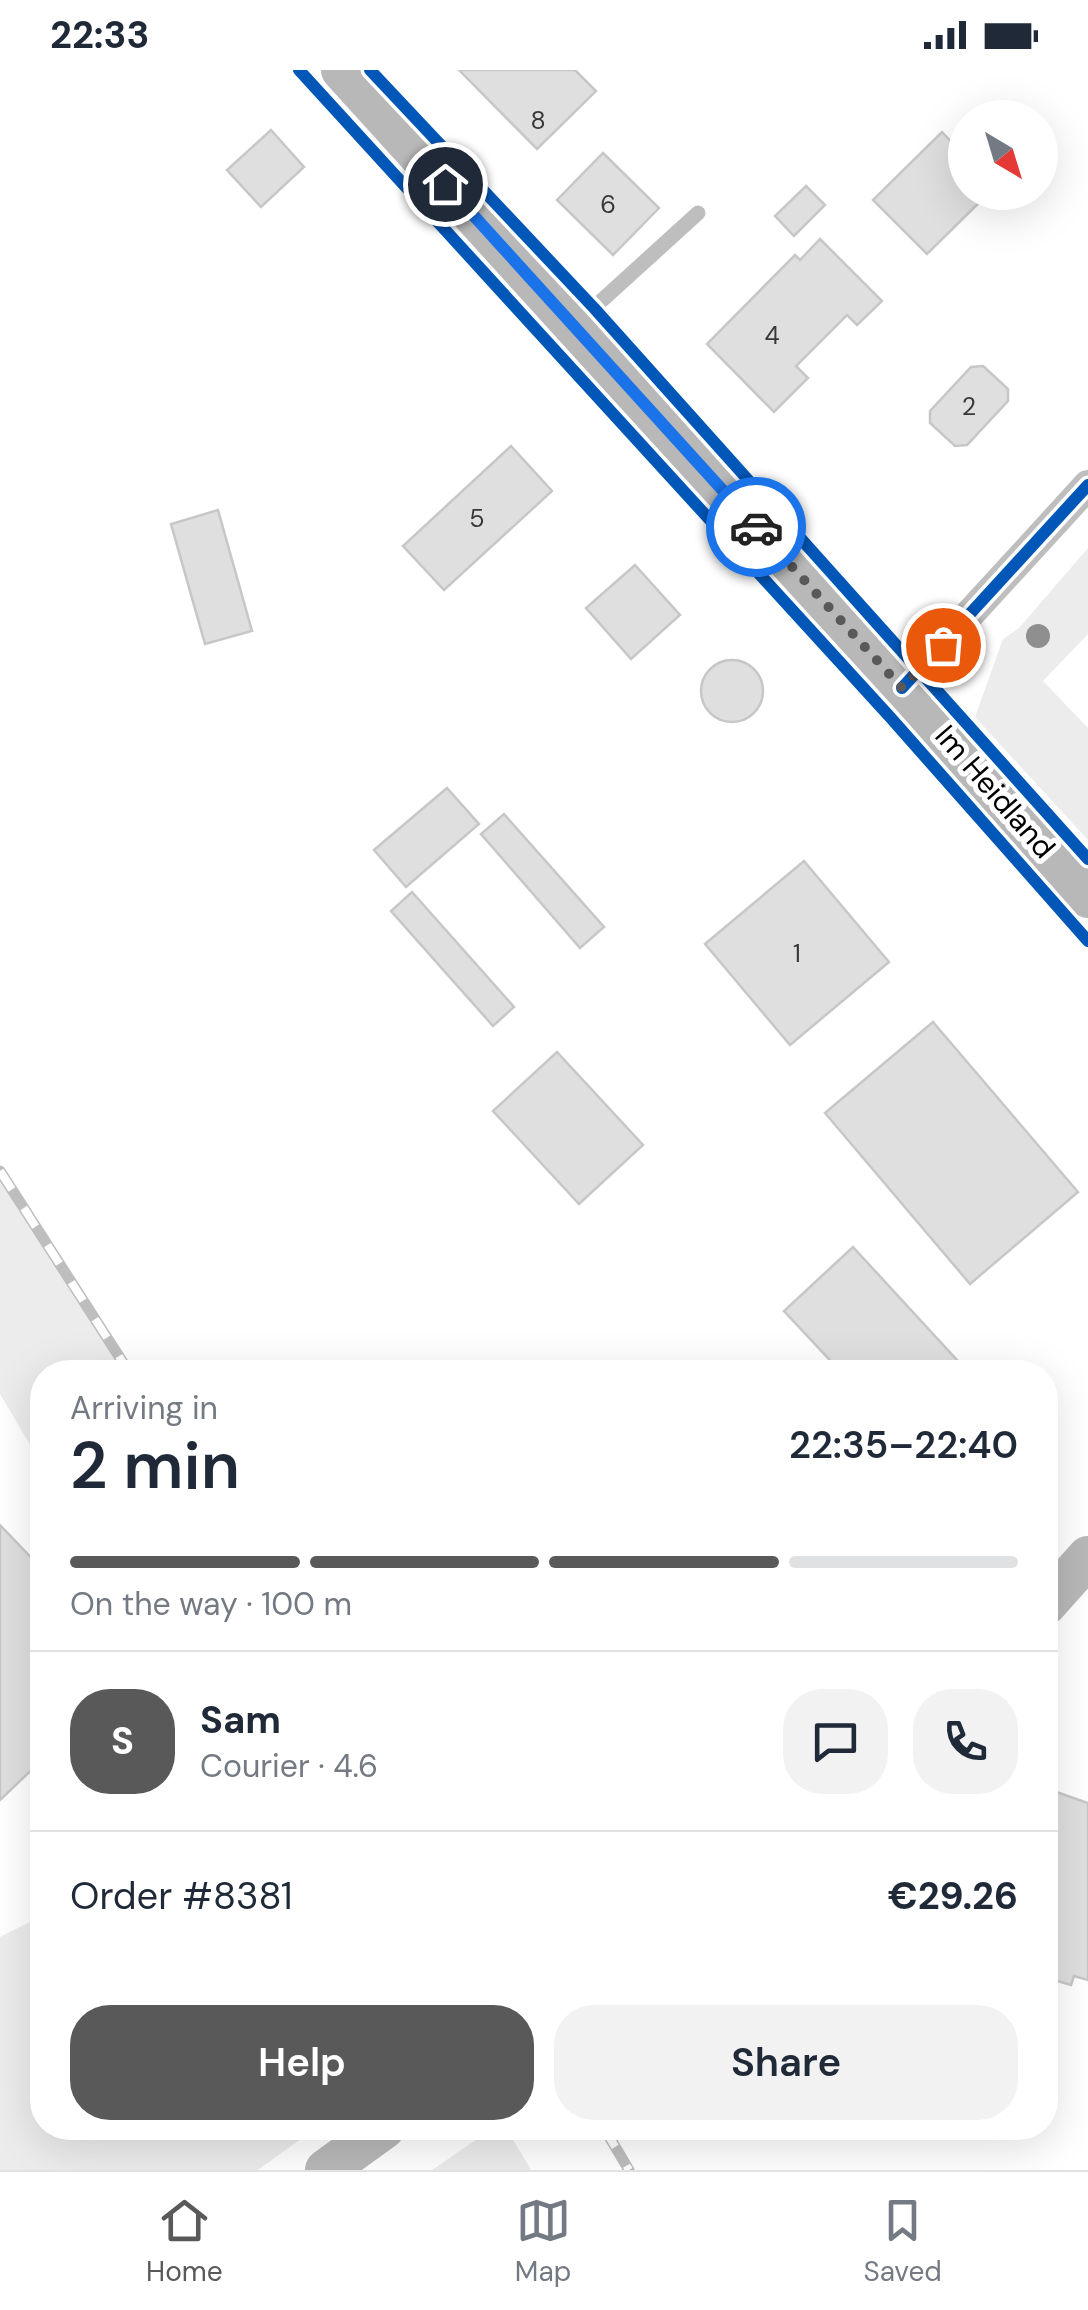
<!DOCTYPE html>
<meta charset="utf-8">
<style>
:root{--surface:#fff;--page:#f2f2f3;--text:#1f2937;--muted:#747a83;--line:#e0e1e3;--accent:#595959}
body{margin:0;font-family:"DM Sans",sans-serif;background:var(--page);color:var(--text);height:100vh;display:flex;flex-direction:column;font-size:38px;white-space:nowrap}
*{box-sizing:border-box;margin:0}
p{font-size:32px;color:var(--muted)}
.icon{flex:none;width:55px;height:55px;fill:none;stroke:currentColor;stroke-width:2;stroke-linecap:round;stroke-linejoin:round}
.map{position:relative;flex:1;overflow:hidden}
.drawer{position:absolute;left:30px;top:1290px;width:1028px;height:780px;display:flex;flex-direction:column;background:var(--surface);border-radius:40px;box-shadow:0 10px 40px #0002}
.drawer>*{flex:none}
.needle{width:65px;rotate:142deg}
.buttons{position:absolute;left:948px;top:30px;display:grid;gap:20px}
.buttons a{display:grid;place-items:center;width:110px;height:110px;border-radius:50%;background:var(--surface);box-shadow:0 10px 40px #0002;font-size:50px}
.pin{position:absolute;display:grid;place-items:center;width:85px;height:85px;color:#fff;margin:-42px;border:5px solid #fff;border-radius:50%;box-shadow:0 2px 10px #0007}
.courier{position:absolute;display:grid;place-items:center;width:100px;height:100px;margin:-50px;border:8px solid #1a73e8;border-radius:50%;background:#fff;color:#222;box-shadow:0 2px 12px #0007}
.overview em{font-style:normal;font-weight:600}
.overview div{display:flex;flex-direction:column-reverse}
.overview{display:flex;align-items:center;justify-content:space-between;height:170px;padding:0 40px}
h1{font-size:65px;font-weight:600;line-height:75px}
.bar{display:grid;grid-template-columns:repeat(4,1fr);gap:15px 10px;align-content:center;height:120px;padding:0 40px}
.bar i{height:12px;border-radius:8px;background:var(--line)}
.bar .selected{background:var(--accent)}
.bar p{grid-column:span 4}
.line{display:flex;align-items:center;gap:25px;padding:0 40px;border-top:2px solid var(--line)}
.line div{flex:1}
.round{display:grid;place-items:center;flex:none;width:105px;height:105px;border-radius:40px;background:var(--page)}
.button{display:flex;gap:20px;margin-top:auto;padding:20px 40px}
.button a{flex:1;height:115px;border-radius:40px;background:var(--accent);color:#fff;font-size:40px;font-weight:600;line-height:115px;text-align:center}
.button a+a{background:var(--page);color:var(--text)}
.status{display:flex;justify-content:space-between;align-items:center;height:70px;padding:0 50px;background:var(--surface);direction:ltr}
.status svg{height:28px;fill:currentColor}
.dock{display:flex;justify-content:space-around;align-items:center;height:140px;border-top:2px solid var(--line);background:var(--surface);font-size:28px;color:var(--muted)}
.dock a{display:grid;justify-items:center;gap:5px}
.dock .selected{color:var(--accent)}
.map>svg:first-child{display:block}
</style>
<div class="status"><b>22:33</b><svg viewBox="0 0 49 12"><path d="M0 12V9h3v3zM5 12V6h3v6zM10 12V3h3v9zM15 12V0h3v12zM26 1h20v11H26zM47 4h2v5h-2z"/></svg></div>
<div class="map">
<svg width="1088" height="2100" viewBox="0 0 1088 2100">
<rect width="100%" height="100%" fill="#fff"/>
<g fill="#ececec">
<path d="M1088 478V564L1043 611 1088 658V770L975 647 1003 569 1019 558Z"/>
<path d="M0 1102 135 1302H42V1395L0 1324Z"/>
<path d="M42 1846V2058H316L258 2100H0V1867Z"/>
<path d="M493 2058H506L531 2100H432Z"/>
</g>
<g fill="#dfdfdf" stroke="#c7c7c7" stroke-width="2.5">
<path d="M459 0H575L596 21 537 79Z"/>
<path d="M271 60 304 97 261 137 227 100Z"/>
<path d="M942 62 965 86V122H990L927 184 873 130Z"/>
<path d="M603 83 659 138 613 185 557 130Z"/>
<path d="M806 116 825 135 794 166 775 146Z"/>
<path d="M820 169 882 231 857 255 847 245 796 296 808 308 774 342 707 274 795 185 800 190Z"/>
<path d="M983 296 1008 319V331L967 375 955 376 930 353V341L971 297Z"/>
<path d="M511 376 552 421 444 520 403 476Z"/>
<path d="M218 440 252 561 205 574 171 454Z"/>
<path d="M635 495 680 545 631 589 586 538Z"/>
<circle cx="732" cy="621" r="31"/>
<path d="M447 718 479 754 406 817 374 780Z"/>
<path d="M504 744 604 857 580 878 481 764Z"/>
<path d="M804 791 889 892 790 975 705 874Z"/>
<path d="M412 822 514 937 493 956 391 841Z"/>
<path d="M933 952 1078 1122 970 1214 825 1043Z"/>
<path d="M557 982 643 1075 579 1134 493 1041Z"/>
<path d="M853 1177 968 1302H841L784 1241Z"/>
<path d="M0 1455 42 1499V1690L0 1730Z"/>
<path d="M1045 1718 1088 1733V1910L1074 1906 1071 1915 1054 1910 1045 1932Z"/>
</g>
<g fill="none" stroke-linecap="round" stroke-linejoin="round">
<path stroke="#bebebe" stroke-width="15" d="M577 253 698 143"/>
<path stroke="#bebebe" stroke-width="30" d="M902 618 1088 415"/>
<g stroke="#b8b8b8" stroke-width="42">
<path d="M342 0 912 628 1088 827"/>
<path d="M1045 1535 1088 1487"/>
<path d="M326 2100 384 2058"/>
</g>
<g stroke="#bebebe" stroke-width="11">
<g id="rail">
<path d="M0 1101 129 1302"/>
<path d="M604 2058 629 2100"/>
</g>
</g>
<use href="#rail" stroke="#fff" stroke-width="8" stroke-dasharray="22" stroke-linecap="butt"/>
<g stroke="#fff" stroke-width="19">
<g id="cycleway">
<path d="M299 0 890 647 1088 871"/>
<path d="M370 0 594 238 1088 789"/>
<path d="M902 618 1088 415"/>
</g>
</g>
<use href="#cycleway" stroke="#0057b8" stroke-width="12"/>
</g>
<circle fill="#8f8f8f" cx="1038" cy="566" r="12"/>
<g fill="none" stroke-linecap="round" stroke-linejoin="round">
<path stroke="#595959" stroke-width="10" stroke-dasharray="0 18" d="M756 457 902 618 943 575"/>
<path stroke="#1a73e8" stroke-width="12" d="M445 114 756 457"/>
</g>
<g text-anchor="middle" stroke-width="10" stroke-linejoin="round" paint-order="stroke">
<g font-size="25" fill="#383838">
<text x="538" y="59">8</text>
<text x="608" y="143">6</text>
<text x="772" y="274">4</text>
<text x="969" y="345">2</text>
<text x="477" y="457">5</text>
<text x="797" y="892">1</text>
</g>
<g font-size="30" fill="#000" stroke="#fff">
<text transform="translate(995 722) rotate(49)" y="10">Im Heidland</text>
</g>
</g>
</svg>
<div class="buttons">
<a><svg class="needle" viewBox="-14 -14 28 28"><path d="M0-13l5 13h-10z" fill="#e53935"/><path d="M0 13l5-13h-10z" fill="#747a83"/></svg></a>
</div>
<div class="pin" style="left:943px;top:575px;background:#ea580c"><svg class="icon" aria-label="bag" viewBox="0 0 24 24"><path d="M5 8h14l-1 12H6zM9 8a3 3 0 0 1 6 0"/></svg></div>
<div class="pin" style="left:445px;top:114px;background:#1f2937"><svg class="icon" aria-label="home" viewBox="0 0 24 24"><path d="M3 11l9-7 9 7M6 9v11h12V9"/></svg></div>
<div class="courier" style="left:756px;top:457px"><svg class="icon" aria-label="car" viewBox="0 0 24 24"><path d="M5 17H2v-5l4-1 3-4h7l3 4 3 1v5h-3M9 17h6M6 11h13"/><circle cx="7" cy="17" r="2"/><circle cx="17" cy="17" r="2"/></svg></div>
<section class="drawer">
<div class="overview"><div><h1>2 min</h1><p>Arriving in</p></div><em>22:35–22:40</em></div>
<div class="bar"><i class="selected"></i><i class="selected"></i><i class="selected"></i><i></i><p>On the way · 100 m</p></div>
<div class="line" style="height:180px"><b class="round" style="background:var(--accent);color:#fff">S</b><div><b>Sam</b><p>Courier · 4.6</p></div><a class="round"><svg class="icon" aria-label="chat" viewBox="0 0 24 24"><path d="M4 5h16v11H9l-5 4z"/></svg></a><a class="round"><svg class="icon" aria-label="phone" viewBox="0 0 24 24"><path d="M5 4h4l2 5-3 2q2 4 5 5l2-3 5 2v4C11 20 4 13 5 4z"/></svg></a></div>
<div class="line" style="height:130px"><div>Order #8381</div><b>€29.26</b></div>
<div class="button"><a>Help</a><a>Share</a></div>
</section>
</div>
<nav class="dock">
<a class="selected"><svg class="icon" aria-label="home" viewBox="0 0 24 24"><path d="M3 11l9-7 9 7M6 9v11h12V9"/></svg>Home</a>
<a><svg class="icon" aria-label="map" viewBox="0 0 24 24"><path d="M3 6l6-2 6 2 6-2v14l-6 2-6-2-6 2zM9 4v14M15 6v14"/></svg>Map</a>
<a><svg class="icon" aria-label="saved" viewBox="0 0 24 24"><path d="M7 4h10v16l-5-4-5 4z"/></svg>Saved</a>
</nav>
